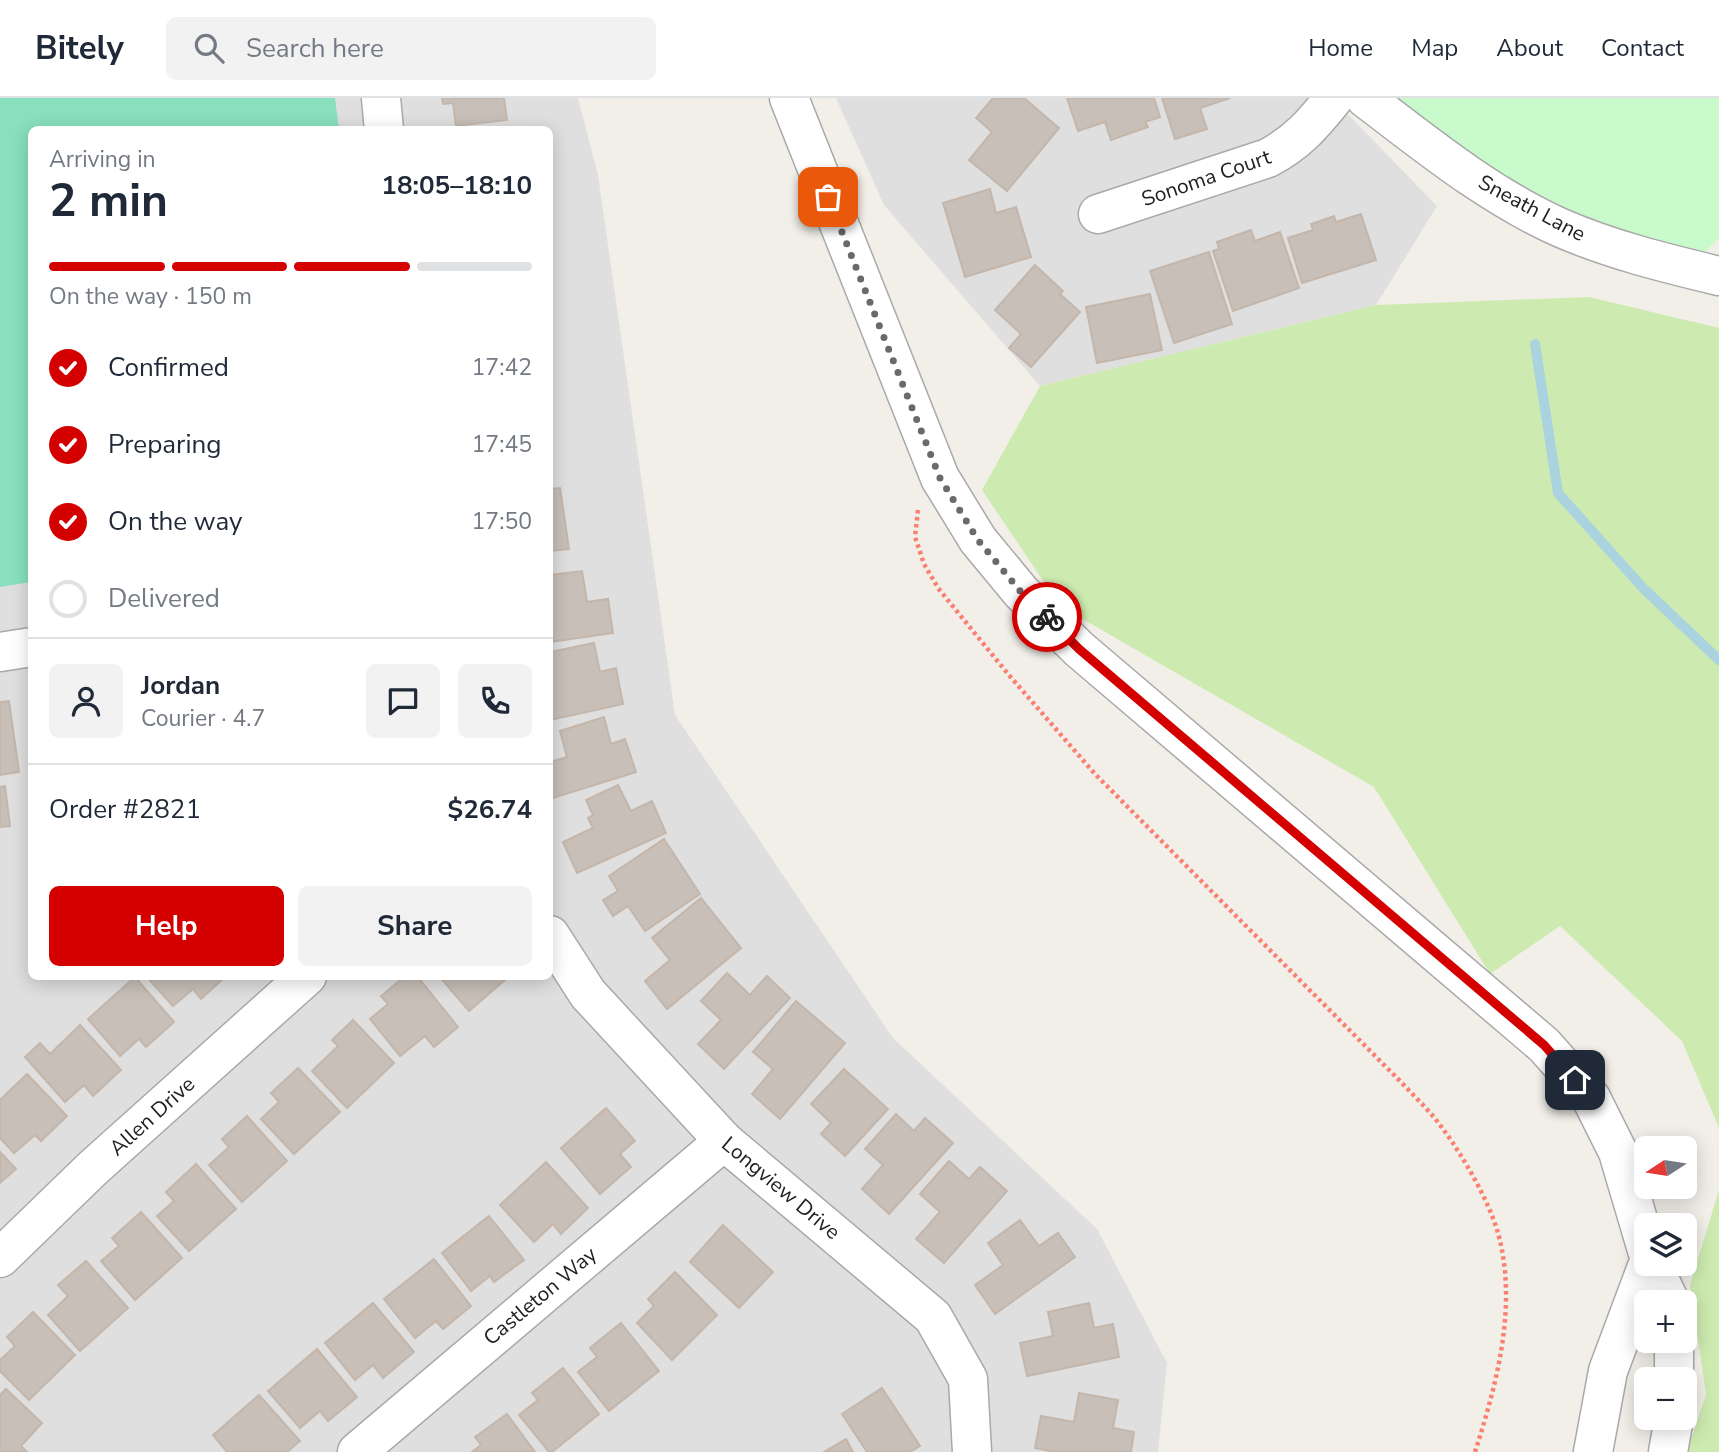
<!DOCTYPE html>
<meta charset="utf-8">
<style>
:root{--surface:#fff;--page:#f2f2f3;--text:#1f2937;--muted:#747a83;--line:#e0e1e3;--accent:#d40000}
body{margin:0;font-family:"Nunito Sans",sans-serif;background:var(--page);color:var(--text);height:100vh;display:flex;flex-direction:column;font-size:26px;white-space:nowrap}
*{box-sizing:border-box;margin:0}
p{font-size:23px;color:var(--muted)}
.icon{flex:none;width:38px;height:38px;fill:none;stroke:currentColor;stroke-width:2;stroke-linecap:round;stroke-linejoin:round}
.map{position:relative;flex:1;overflow:hidden}
.drawer{position:absolute;left:28px;top:28px;width:525px;height:854px;display:flex;flex-direction:column;background:var(--surface);border-radius:10px;box-shadow:0 4px 18px #0003}
.drawer>*{flex:none}
.needle{width:46px;rotate:258deg}
.tools{position:absolute;left:1634px;top:1038px;display:grid;gap:14px}
.tools a{display:grid;place-items:center;width:63px;height:63px;border-radius:10px;background:var(--surface);box-shadow:0 4px 18px #0003;font-size:35px}
.pin{position:absolute;display:grid;place-items:center;width:60px;height:60px;color:#fff;margin:-30px;border-radius:14px;box-shadow:0 4px 10px #0006}
.courier{position:absolute;display:grid;place-items:center;width:70px;height:70px;margin:-35px;border:5px solid #d40000;border-radius:50%;background:#fff;color:#222;box-shadow:0 2px 9px #0007}
.overview em{font-style:normal;font-weight:700}
.overview div{display:flex;flex-direction:column-reverse}
.overview{display:flex;align-items:center;justify-content:space-between;height:119px;padding:0 21px}
h1{font-size:46px;font-weight:700;line-height:52px}
.bar{display:grid;grid-template-columns:repeat(4,1fr);gap:10px 7px;align-content:center;height:84px;padding:0 21px}
.bar i{height:9px;border-radius:5px;background:var(--line)}
.bar .current{background:var(--accent)}
.bar p{grid-column:span 4}
.line{display:flex;align-items:center;gap:18px;padding:0 21px;border-top:2px solid var(--line)}
.line div{flex:1}
.round{display:grid;place-items:center;flex:none;width:74px;height:74px;border-radius:10px;background:var(--page)}
ol{padding:0 21px;list-style:none}
li{display:flex;align-items:center;gap:21px;height:77px}
li p{margin-inline-start:auto}
li .icon{padding:7px;border-radius:50%;background:var(--accent);color:#fff;stroke-width:4}
li:last-child{color:var(--muted)}
li i{width:38px;height:38px;border:4px solid var(--line);border-radius:50%}
.cta{display:flex;gap:14px;margin-top:auto;padding:14px 21px}
.cta a{flex:1;height:80px;border-radius:10px;background:var(--accent);color:#fff;font-size:28px;font-weight:700;line-height:80px;text-align:center}
.cta a+a{background:var(--page);color:var(--text)}
header{display:flex;align-items:center;gap:42px;box-sizing:border-box;height:98px;padding:0 35px;background:var(--surface);border-bottom:2px solid var(--line)}
header strong{font-size:33px}
nav{display:flex;gap:38px;margin-inline-start:auto;font-size:24px}
.search{width:490px;height:63px;background:var(--page);display:flex;align-items:center;gap:18px;box-sizing:border-box;padding:0 24px;border-radius:10px;color:var(--muted);font-size:26px}
.map>svg:first-child{display:block}
</style>
<header>
<strong>Bitely</strong>
<div class="search"><svg class="icon" aria-label="search" viewBox="0 0 24 24"><circle cx="10" cy="10" r="6"/><path d="M15 15l6 6"/></svg>Search here</div>
<nav><a>Home</a><a>Map</a><a>About</a><a>Contact</a></nav>
</header>
<div class="map">
<svg width="1719" height="1354" viewBox="0 0 1719 1354">
<rect width="100%" height="100%" fill="#f2efe9"/>
<g fill="#e0dfdf" fill-rule="evenodd">
<path d="M0 0H578L598 77 675 617 893 940 1097 1131 1167 1265 1158 1354H0ZM32 32H550V878H32Z"/>
<path d="M836 0H1332L1437 108 1376 207 1040 288 884 107Z"/>
</g>
<g fill="#cdebb0">
<path d="M1589 199 1719 230V1030L1682 943 1560 828 1490 876 1374 689 1060 508 982 392 1040 288 1376 207Z"/>
<path d="M1719 1092V1354H1687L1706 1296 1690 1187Z"/>
</g>
<path fill="#c8facc" d="M1362 0H1719V140L1680 180Z"/>
<path fill="#88e0be" d="M0 0H335L339 31 32 32 31 484 0 489Z"/>
<g fill="none" stroke-linecap="round" stroke-linejoin="round">
<path stroke="#aad3df" stroke-width="10" d="M1535 246 1558 395 1643 490 1719 562"/>
</g>
<g fill="#c7bfb8" stroke="#c4b6ab" stroke-width="2">
<path d="M442 0H504L507 22 456 28 453 5 443 6Z"/>
<path d="M993 0H1024L1059 30 1007 93 969 62 992 34 976 20Z"/>
<path d="M1067 0H1154L1160 19 1145 24 1148 29 1111 42 1105 24 1078 33Z"/>
<path d="M1162 0H1230L1200 10 1207 31 1175 41Z"/>
<path d="M990 91 996 115 1016 109 1031 159 965 179 943 105Z"/>
<path d="M1361 116 1376 162 1302 185 1288 140 1313 132 1311 126 1334 118 1336 124Z"/>
<path d="M1251 132 1255 143 1280 134 1299 190 1233 213 1213 153 1219 151 1217 144Z"/>
<path d="M1209 154 1232 226 1174 245 1150 173Z"/>
<path d="M1035 167 1063 193 1060 196 1080 214 1031 269 1009 250 1021 236 995 212Z"/>
<path d="M1150 196 1162 252 1097 265 1086 209Z"/>
<path d="M560 390 569 451 550 453V391Z"/>
<path d="M582 473 587 504 608 501 613 535 550 544V477Z"/>
<path d="M594 545 600 574 616 570 623 606 550 622V554Z"/>
<path d="M9 603 19 674 0 677V604Z"/>
<path d="M604 619 611 646 625 641 636 674 550 701V664L567 659 560 633Z"/>
<path d="M618 687 631 713 652 703 666 735 577 775 563 744 593 730 588 720 593 717 586 702Z"/>
<path d="M5 688 10 728 0 729V689Z"/>
<path d="M664 741 700 796 645 833 628 808 613 818 603 802 618 793 609 778Z"/>
<path d="M701 800 741 850 667 911 645 883 670 862 652 840Z"/>
<path d="M727 875 750 897 767 878 790 900 724 971 698 946 721 922 701 903Z"/>
<path d="M146 878H226L201 901 193 891 173 908Z"/>
<path d="M405 878H417L458 929 434 949 425 938 400 958 370 921 388 906 381 898Z"/>
<path d="M439 878H504L506 881 469 913Z"/>
<path d="M135 879 174 924 146 949 139 941 120 958 88 921Z"/>
<path d="M796 903 845 945 780 1021 752 996 773 971 753 954Z"/>
<path d="M353 922 394 965 347 1010 312 973 338 948 332 942Z"/>
<path d="M80 927 121 972 93 998 84 987 65 1004 25 959 40 945 50 956Z"/>
<path d="M298 970 340 1014 294 1056 261 1021 279 1004 271 995Z"/>
<path d="M844 971 888 1011 845 1058 821 1036 831 1025 811 1006Z"/>
<path d="M27 976 67 1018 41 1043 35 1037 14 1055 0 1040V1002Z"/>
<path d="M606 1010 635 1043 620 1056 631 1069 600 1096 561 1050Z"/>
<path d="M896 1016 914 1033 925 1020 953 1045 889 1116 862 1091 883 1067 865 1051Z"/>
<path d="M247 1018 287 1063 242 1104 209 1067 229 1049 222 1041Z"/>
<path d="M0 1054 16 1071 0 1085Z"/>
<path d="M949 1063 969 1081 980 1069 1007 1093 944 1165 916 1141 940 1114 920 1096Z"/>
<path d="M546 1064 588 1110 561 1136 553 1126 534 1144 500 1107Z"/>
<path d="M196 1066 236 1111 189 1153 157 1118 174 1103 166 1094Z"/>
<path d="M141 1114 182 1160 135 1202 101 1163 119 1148 112 1140Z"/>
<path d="M489 1118 524 1162 494 1184 490 1178 471 1193 442 1155Z"/>
<path d="M1020 1122 1039 1148 1058 1135 1075 1159 995 1216 975 1187 1003 1167 988 1145Z"/>
<path d="M723 1127 773 1174 739 1210 690 1164Z"/>
<path d="M434 1161 471 1208 443 1231 436 1223 415 1240 384 1201Z"/>
<path d="M86 1163 128 1210 80 1253 48 1217 68 1198 58 1187Z"/>
<path d="M675 1174 717 1217 672 1262 637 1225 654 1208 648 1201Z"/>
<path d="M373 1205 414 1254 383 1280 373 1267 355 1282 325 1245Z"/>
<path d="M1089 1205 1094 1230 1113 1226 1119 1259 1027 1278 1020 1245 1053 1238 1048 1214Z"/>
<path d="M33 1214 75 1257 29 1302 0 1273V1262L15 1248 7 1239Z"/>
<path d="M621 1225 659 1273 609 1313 578 1274 597 1259 590 1250Z"/>
<path d="M317 1251 357 1299 328 1323 320 1313 300 1330 268 1293Z"/>
<path d="M563 1270 599 1316 552 1354H549L519 1317 538 1302 532 1295Z"/>
<path d="M882 1290 920 1348 910 1354H867L842 1316Z"/>
<path d="M6 1291 42 1325 21 1348 27 1354H0V1297Z"/>
<path d="M1079 1295 1118 1302 1113 1330 1134 1334 1131 1354H1055L1035 1350 1041 1318 1074 1324Z"/>
<path d="M259 1297 300 1343 287 1354H227L213 1337Z"/>
<path d="M507 1316 535 1354H472L481 1347 475 1339Z"/>
<path d="M846 1341 853 1354H824Z"/>
</g>
<g fill="none" stroke-linecap="round" stroke-linejoin="round">
<g stroke="#a9a9a9" stroke-width="41">
<g id="minor">
<path d="M381 0 384 32"/>
<path d="M789 0 940 380 978 442 1021 494 1079 551 1544 947 1591 1000 1618 1054 1647 1152"/>
<path d="M1365 0C1427 47 1489 98 1561 130 1612 152 1665 165 1719 178"/>
<path d="M1098 116 1268 60C1298 44 1313 26 1334 0"/>
<path d="M0 554 32 549"/>
<path d="M550 837 588 896 724 1043 933 1219 968 1281 972 1354"/>
<path d="M0 1160 93 1070 307 878"/>
<path d="M1652 1166 1670 1204"/>
<path d="M1674 1242V1281"/>
<path d="M357 1354 724 1043"/>
<path d="M1593 1354 1608 1273 1648 1166"/>
<path d="M1668 1354 1674 1320"/>
</g>
</g>
<path stroke="#fa8072" stroke-width="4.5" stroke-dasharray="3.5 3.5" stroke-linecap="butt" d="M918 412 915 439 924 466 938 490 1008 576 1095 676 1401 984C1415 999 1431 1014 1443 1031 1463 1058 1489 1103 1498 1135 1518 1207 1497 1285 1475 1354"/>
<use href="#minor" stroke="#fff" stroke-width="38"/>
</g>
<g fill="none" stroke-linecap="round" stroke-linejoin="round">
<path stroke="#6b6a68" stroke-width="7" stroke-dasharray="0 12.6" d="M828 99 940 380 978 442 1021 494 1047 519"/>
<path stroke="#d40000" stroke-width="9" d="M1047 519 1079 551 1544 947 1575 982"/>
</g>
<g text-anchor="middle" stroke-width="5" stroke-linejoin="round" paint-order="stroke">
<g font-size="21" fill="#222" stroke="#fff">
<text transform="translate(1206 80) rotate(-19)" y="7">Sonoma Court</text>
<text transform="translate(1532 110) rotate(28)" y="7">Sneath Lane</text>
<text transform="translate(152 1018) rotate(-42)" y="7">Allen Drive</text>
<text transform="translate(781 1090) rotate(40)" y="7">Longview Drive</text>
<text transform="translate(540 1198) rotate(-40)" y="7">Castleton Way</text>
</g>
</g>
</svg>
<div class="tools">
<a><svg class="needle" viewBox="-14 -14 28 28"><path d="M0-13l5 13h-10z" fill="#e53935"/><path d="M0 13l5-13h-10z" fill="#747a83"/></svg></a>
<a><svg class="icon" aria-label="layers" viewBox="0 0 24 24"><path d="M12 4l9 5-9 5-9-5zM3 14l9 5 9-5"/></svg></a>
<a>+</a>
<a>−</a>
</div>
<div class="pin" style="left:828px;top:99px;background:#ea580c"><svg class="icon" aria-label="bag" viewBox="0 0 24 24"><path d="M5 8h14l-1 12H6zM9 8a3 3 0 0 1 6 0"/></svg></div>
<div class="pin" style="left:1575px;top:982px;background:#1f2937"><svg class="icon" aria-label="home" viewBox="0 0 24 24"><path d="M3 11l9-7 9 7M6 9v11h12V9"/></svg></div>
<div class="courier" style="left:1047px;top:519px"><svg class="icon" aria-label="bike" viewBox="0 0 24 24"><circle cx="6" cy="16" r="4"/><circle cx="18" cy="16" r="4"/><path d="M6 16l4-8h5l3 8M10 8l3 8H6M13 5h3"/></svg></div>
<section class="drawer">
<div class="overview"><div><h1>2 min</h1><p>Arriving in</p></div><em>18:05–18:10</em></div>
<div class="bar"><i class="current"></i><i class="current"></i><i class="current"></i><i></i><p>On the way · 150 m</p></div>
<ol>
<li><svg class="icon" aria-label="check" viewBox="0 0 24 24"><path d="M5 12l5 5 9-10"/></svg>Confirmed<p>17:42</p></li>
<li><svg class="icon" aria-label="check" viewBox="0 0 24 24"><path d="M5 12l5 5 9-10"/></svg>Preparing<p>17:45</p></li>
<li><svg class="icon" aria-label="check" viewBox="0 0 24 24"><path d="M5 12l5 5 9-10"/></svg>On the way<p>17:50</p></li>
<li><i></i>Delivered</li>
</ol>
<div class="line" style="height:126px"><a class="round"><svg class="icon" aria-label="person" viewBox="0 0 24 24"><circle cx="12" cy="8" r="4"/><path d="M4 21q1-7 8-7t8 7"/></svg></a><div><b>Jordan</b><p>Courier · 4.7</p></div><a class="round"><svg class="icon" aria-label="chat" viewBox="0 0 24 24"><path d="M4 5h16v11H9l-5 4z"/></svg></a><a class="round"><svg class="icon" aria-label="phone" viewBox="0 0 24 24"><path d="M5 4h4l2 5-3 2q2 4 5 5l2-3 5 2v4C11 20 4 13 5 4z"/></svg></a></div>
<div class="line" style="height:91px"><div>Order #2821</div><b>$26.74</b></div>
<div class="cta"><a>Help</a><a>Share</a></div>
</section>
</div>
